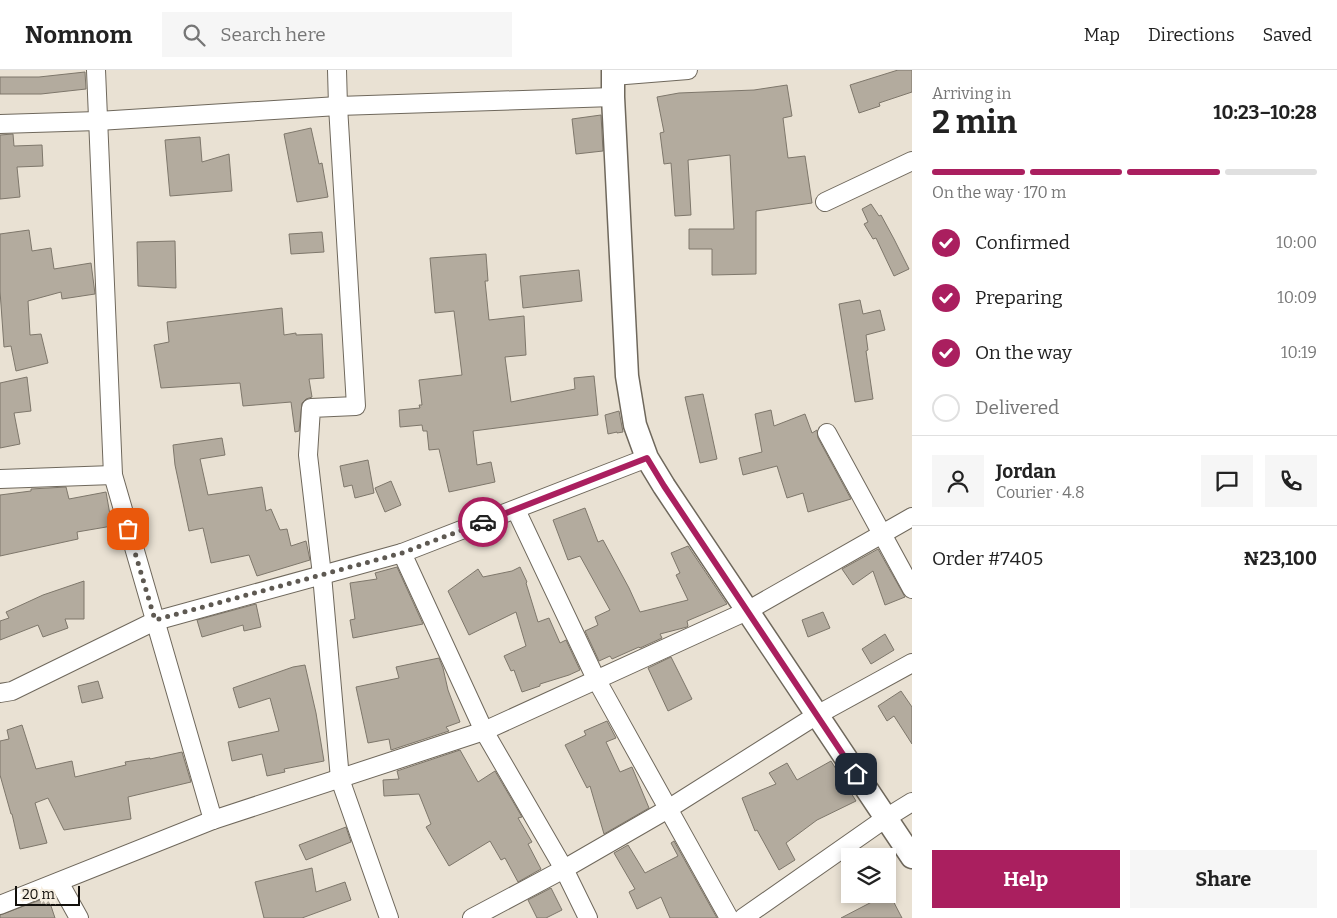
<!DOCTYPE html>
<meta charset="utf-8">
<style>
:root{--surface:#fff;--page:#f6f6f6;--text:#222;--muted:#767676;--line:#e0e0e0;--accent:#aa1f5f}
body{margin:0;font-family:Bitter,serif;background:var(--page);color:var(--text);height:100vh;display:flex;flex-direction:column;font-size:19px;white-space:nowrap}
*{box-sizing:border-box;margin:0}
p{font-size:16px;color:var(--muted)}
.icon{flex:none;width:28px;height:28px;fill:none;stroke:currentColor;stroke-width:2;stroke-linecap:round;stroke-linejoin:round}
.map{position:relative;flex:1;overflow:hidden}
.side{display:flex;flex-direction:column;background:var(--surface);width:425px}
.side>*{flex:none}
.controls{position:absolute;left:841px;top:778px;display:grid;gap:10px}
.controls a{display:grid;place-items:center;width:55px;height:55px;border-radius:0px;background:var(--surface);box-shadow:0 2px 8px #0003;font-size:25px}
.scale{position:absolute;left:15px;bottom:12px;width:65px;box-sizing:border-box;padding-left:5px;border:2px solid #13100c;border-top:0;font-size:14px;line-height:18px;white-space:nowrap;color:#13100c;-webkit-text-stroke:4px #f6eee0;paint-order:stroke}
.pin{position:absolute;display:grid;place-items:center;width:42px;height:42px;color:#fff;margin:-21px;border-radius:10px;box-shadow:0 2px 8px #0006}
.courier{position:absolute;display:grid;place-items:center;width:50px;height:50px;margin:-25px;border:4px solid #aa1f5f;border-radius:50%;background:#fff;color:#222;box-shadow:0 1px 6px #0007}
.headline em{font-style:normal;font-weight:700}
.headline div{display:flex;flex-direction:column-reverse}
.headline{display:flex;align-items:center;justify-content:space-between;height:85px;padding:0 20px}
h1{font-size:32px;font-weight:700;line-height:38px}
.bar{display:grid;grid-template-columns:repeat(4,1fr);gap:8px 5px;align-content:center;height:60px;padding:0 20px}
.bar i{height:6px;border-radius:4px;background:var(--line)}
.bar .active{background:var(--accent)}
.bar p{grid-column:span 4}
.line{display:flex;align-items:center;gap:12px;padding:0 20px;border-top:1px solid var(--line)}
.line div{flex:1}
.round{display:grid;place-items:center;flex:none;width:52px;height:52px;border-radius:0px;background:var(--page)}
ol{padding:0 20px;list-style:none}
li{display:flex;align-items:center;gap:15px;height:55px}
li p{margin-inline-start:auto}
li .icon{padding:5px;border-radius:50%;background:var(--accent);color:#fff;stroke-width:4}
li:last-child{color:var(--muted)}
li i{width:28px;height:28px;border:2px solid var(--line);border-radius:50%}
.primary-button{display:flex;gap:10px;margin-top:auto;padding:10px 20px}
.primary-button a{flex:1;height:58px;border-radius:0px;background:var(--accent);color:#fff;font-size:20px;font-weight:700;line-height:58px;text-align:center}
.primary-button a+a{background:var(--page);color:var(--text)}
header{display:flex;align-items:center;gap:30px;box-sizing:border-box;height:70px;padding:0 25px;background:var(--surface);border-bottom:1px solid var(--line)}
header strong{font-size:24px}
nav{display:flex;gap:28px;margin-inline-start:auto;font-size:18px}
.search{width:350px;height:45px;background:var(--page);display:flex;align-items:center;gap:12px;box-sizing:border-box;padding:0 18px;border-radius:0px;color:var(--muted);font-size:19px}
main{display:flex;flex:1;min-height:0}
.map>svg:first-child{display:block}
</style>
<header>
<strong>Nomnom</strong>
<div class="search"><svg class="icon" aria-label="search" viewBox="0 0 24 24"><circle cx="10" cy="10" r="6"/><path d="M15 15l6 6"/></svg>Search here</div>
<nav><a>Map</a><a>Directions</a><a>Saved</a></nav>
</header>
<main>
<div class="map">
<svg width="912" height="848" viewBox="0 0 912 848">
<rect width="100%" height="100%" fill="#e9e1d3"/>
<g fill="#b3ab9e" stroke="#7e776b">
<path d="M898 0H912V22L879 33 880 36 859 43 850 15Z"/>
<path d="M85 2 86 19 41 24H0V7H39Z"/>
<path d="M787 15 792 46 783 48 788 88 805 86 812 133 756 141V204L712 205V179H689V159H734L730 85 688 90 691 145 675 146 671 93 664 94 660 63 664 62 657 27 679 23 754 20Z"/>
<path d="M601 45 603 81 576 84 572 49Z"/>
<path d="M311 58 319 94 322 93 328 127 297 132 284 64Z"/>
<path d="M13 64 14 76 42 75 43 96 17 97 20 127 0 129V65Z"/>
<path d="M200 67 202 92 229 84 232 121 170 126 165 70Z"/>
<path d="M871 134 879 146 881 145 894 169 909 199 894 206 876 168 873 169 864 154 868 152 862 139Z"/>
<path d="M29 160 32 181 51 178 54 199 91 193 95 224 62 229 61 222 28 231 30 265 41 264 48 293 16 301 11 276 4 277 0 221V164Z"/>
<path d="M322 162 324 182 291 184 289 164Z"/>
<path d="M175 171 176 218 138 216 137 172Z"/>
<path d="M486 184 488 211H485L489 250 524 246 526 285 505 287 511 332 575 319 574 308 594 306 598 345 473 361 477 395 491 392 495 412 449 422 439 379 429 380 427 361H423L422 355 400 357 399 340 420 338 419 335H422L419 310 462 305 454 241 435 243 430 188Z"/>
<path d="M579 200 582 231 523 238 520 206Z"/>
<path d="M860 230 863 244 880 240 885 260 866 265 868 280 866 281 873 329 855 332 839 234Z"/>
<path d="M282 238 284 265 296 263V265L322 264 324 308 309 309 312 327 306 329 302 333 299 361 295 362 291 332 243 336 240 313 161 318 154 275 169 272 167 252Z"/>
<path d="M27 307 31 341 14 343 20 374 0 378V313Z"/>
<path d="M703 324 717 389 700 393 685 327Z"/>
<path d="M771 340 774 356 805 344 812 363 817 360 818 368 851 429 808 442 803 423 787 428 777 396 743 405 739 388 762 382 755 344Z"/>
<path d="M619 341 623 362 617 363V362L608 364 605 345Z"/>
<path d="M222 368 225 385 200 389 208 425 262 417 266 441 271 439 280 460 287 459 291 476 306 471 310 490 257 506 249 485 211 493 203 458 189 461 175 395 173 375Z"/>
<path d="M368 390 374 423 355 428 352 415 344 417 340 396Z"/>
<path d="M391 411 401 435 385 442 375 418Z"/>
<path d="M66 417 69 429 106 422 112 456 77 462 78 469 0 486V425L31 421V419Z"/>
<path d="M585 438 598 472 603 470 629 518 640 542 688 530 676 505 680 503 671 483 688 476 727 534 687 551 688 556 687 557 660 564 662 568 640 578 639 577 612 589 610 586 599 591 585 561 598 555 595 547 610 540 580 486 568 490 553 450Z"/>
<path d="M878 479 905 527 885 535 873 501 853 515 842 499Z"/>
<path d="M397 497 423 554 353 568 350 550 355 549 350 513 377 509 375 503Z"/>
<path d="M520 497 527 512 526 513 538 552 549 548 560 573 566 570 580 600 569 605 540 614V616L522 622 514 600 511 601 504 586 526 576 516 542 469 565 448 521 478 499 483 507 512 501Z"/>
<path d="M84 511V549H65L68 558 43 567 38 555 0 570V551L9 548 6 542 43 525Z"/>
<path d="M256 534 261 557 244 561 243 555 202 567 197 550Z"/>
<path d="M823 542 830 558 808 567 802 550Z"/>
<path d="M885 564 894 580 871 594 862 579Z"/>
<path d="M671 587 692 629 668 641 648 598Z"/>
<path d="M439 588 443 598 448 620 460 652 446 657 449 661 391 680 389 669 368 673 356 617 399 608 396 597Z"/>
<path d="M305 595 316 643 324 691 284 699 285 702 267 706 262 684 232 691 228 672 279 661 270 628 239 638 233 618 293 597Z"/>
<path d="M98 611 103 628 82 633 78 616Z"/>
<path d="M901 621 912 637V674L894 646 887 651 878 636Z"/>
<path d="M607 651 616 668 606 672 620 702 632 697 649 738 604 764 590 716 587 718 565 675 586 665 584 661Z"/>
<path d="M22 655 36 699 72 691 75 707 126 695 125 692 150 688V689L182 682 191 712 128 727 131 749 64 760 48 728 35 733 47 773 20 779 12 744H11L0 705V671L9 669 7 660Z"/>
<path d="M460 680 478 712 495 701 522 747 518 748 532 772 528 774 541 799 518 812 505 788 501 790 490 771 449 796 426 757 431 754 419 724 384 726 383 710 399 709 397 701Z"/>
<path d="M831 691 856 731 817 750 786 773 795 790 779 800 757 760 755 761 742 728 776 714 769 703 787 693 797 710Z"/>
<path d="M346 757 351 772 306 790 299 775Z"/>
<path d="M674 771 717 848H670L661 827 637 839 629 822 635 819 614 783 628 775 645 803 678 786 671 773Z"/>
<path d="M312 798 316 822 345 812 351 830 302 848H264L255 812Z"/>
<path d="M551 818 562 840 546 848H537L528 830Z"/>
<path d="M889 823 902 848H841Z"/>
<path d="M48 827 55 848H0V845Z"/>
</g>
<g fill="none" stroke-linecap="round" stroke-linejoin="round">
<g stroke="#6f685c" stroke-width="20">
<g id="minor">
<path d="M96 0 113 405 213 750"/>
<path d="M337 0 338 36 356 336 311 338 308 385 322 505 340 709 389 848"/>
<path d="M613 6 688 0"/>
<path d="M0 54 98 51 338 36 613 27"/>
<path d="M825 132 912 91"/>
<path d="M827 363 912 519"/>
<path d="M0 409 113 405"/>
<path d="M516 440 596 609 729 848"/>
<path d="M402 483 484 661 564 799 588 848"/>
<path d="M0 623 12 621 155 551 402 483 647 388"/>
<path d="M59 812 79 848"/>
<path d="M0 835 213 750 484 661 747 541 912 447"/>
<path d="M472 848 564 799 668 739 817 645 912 593"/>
<path d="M743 848 886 748 912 732"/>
</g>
</g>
<g stroke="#6f685c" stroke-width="25">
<path id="tertiary" d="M613 0V27L627 306 635 355 647 388 664 416 912 787"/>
</g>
<use href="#minor" stroke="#fff" stroke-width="18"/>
<use href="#tertiary" stroke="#fff" stroke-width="22"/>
</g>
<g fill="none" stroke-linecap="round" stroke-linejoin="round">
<path stroke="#5e5952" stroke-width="5" stroke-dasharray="0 9" d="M128 459 155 550 402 483 483 452"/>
<path stroke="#aa1f5f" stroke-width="6" d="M483 452 647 388 664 416 856 704"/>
</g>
</svg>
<div class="controls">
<a><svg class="icon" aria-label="layers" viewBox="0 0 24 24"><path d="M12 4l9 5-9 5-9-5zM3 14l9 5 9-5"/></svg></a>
</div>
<div class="scale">20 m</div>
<div class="pin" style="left:128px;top:459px;background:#ea580c"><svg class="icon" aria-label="bag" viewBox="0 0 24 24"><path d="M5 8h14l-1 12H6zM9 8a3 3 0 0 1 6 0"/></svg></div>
<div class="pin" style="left:856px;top:704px;background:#1f2937"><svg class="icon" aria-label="home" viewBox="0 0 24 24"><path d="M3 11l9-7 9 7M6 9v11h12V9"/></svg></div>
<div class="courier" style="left:483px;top:452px"><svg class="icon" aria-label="car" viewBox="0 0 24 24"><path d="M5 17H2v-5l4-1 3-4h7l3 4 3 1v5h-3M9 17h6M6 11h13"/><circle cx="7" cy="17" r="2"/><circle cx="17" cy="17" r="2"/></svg></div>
</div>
<section class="side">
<div class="headline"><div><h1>2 min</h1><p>Arriving in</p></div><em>10:23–10:28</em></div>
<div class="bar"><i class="active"></i><i class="active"></i><i class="active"></i><i></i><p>On the way · 170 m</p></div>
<ol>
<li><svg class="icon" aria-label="check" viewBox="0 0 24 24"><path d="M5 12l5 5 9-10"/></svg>Confirmed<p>10:00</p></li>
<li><svg class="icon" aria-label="check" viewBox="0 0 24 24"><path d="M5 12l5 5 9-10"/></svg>Preparing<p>10:09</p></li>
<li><svg class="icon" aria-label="check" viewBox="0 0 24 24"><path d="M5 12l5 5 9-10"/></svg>On the way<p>10:19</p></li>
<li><i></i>Delivered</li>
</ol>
<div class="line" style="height:90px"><a class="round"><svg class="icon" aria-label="person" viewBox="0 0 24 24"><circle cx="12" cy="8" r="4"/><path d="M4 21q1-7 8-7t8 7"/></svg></a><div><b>Jordan</b><p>Courier · 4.8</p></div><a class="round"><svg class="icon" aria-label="chat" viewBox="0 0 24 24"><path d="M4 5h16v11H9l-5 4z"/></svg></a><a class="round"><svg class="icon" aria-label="phone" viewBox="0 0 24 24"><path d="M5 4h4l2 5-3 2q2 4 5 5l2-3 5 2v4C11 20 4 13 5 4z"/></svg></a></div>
<div class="line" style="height:65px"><div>Order #7405</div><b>₦23,100</b></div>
<div class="primary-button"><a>Help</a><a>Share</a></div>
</section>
</main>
